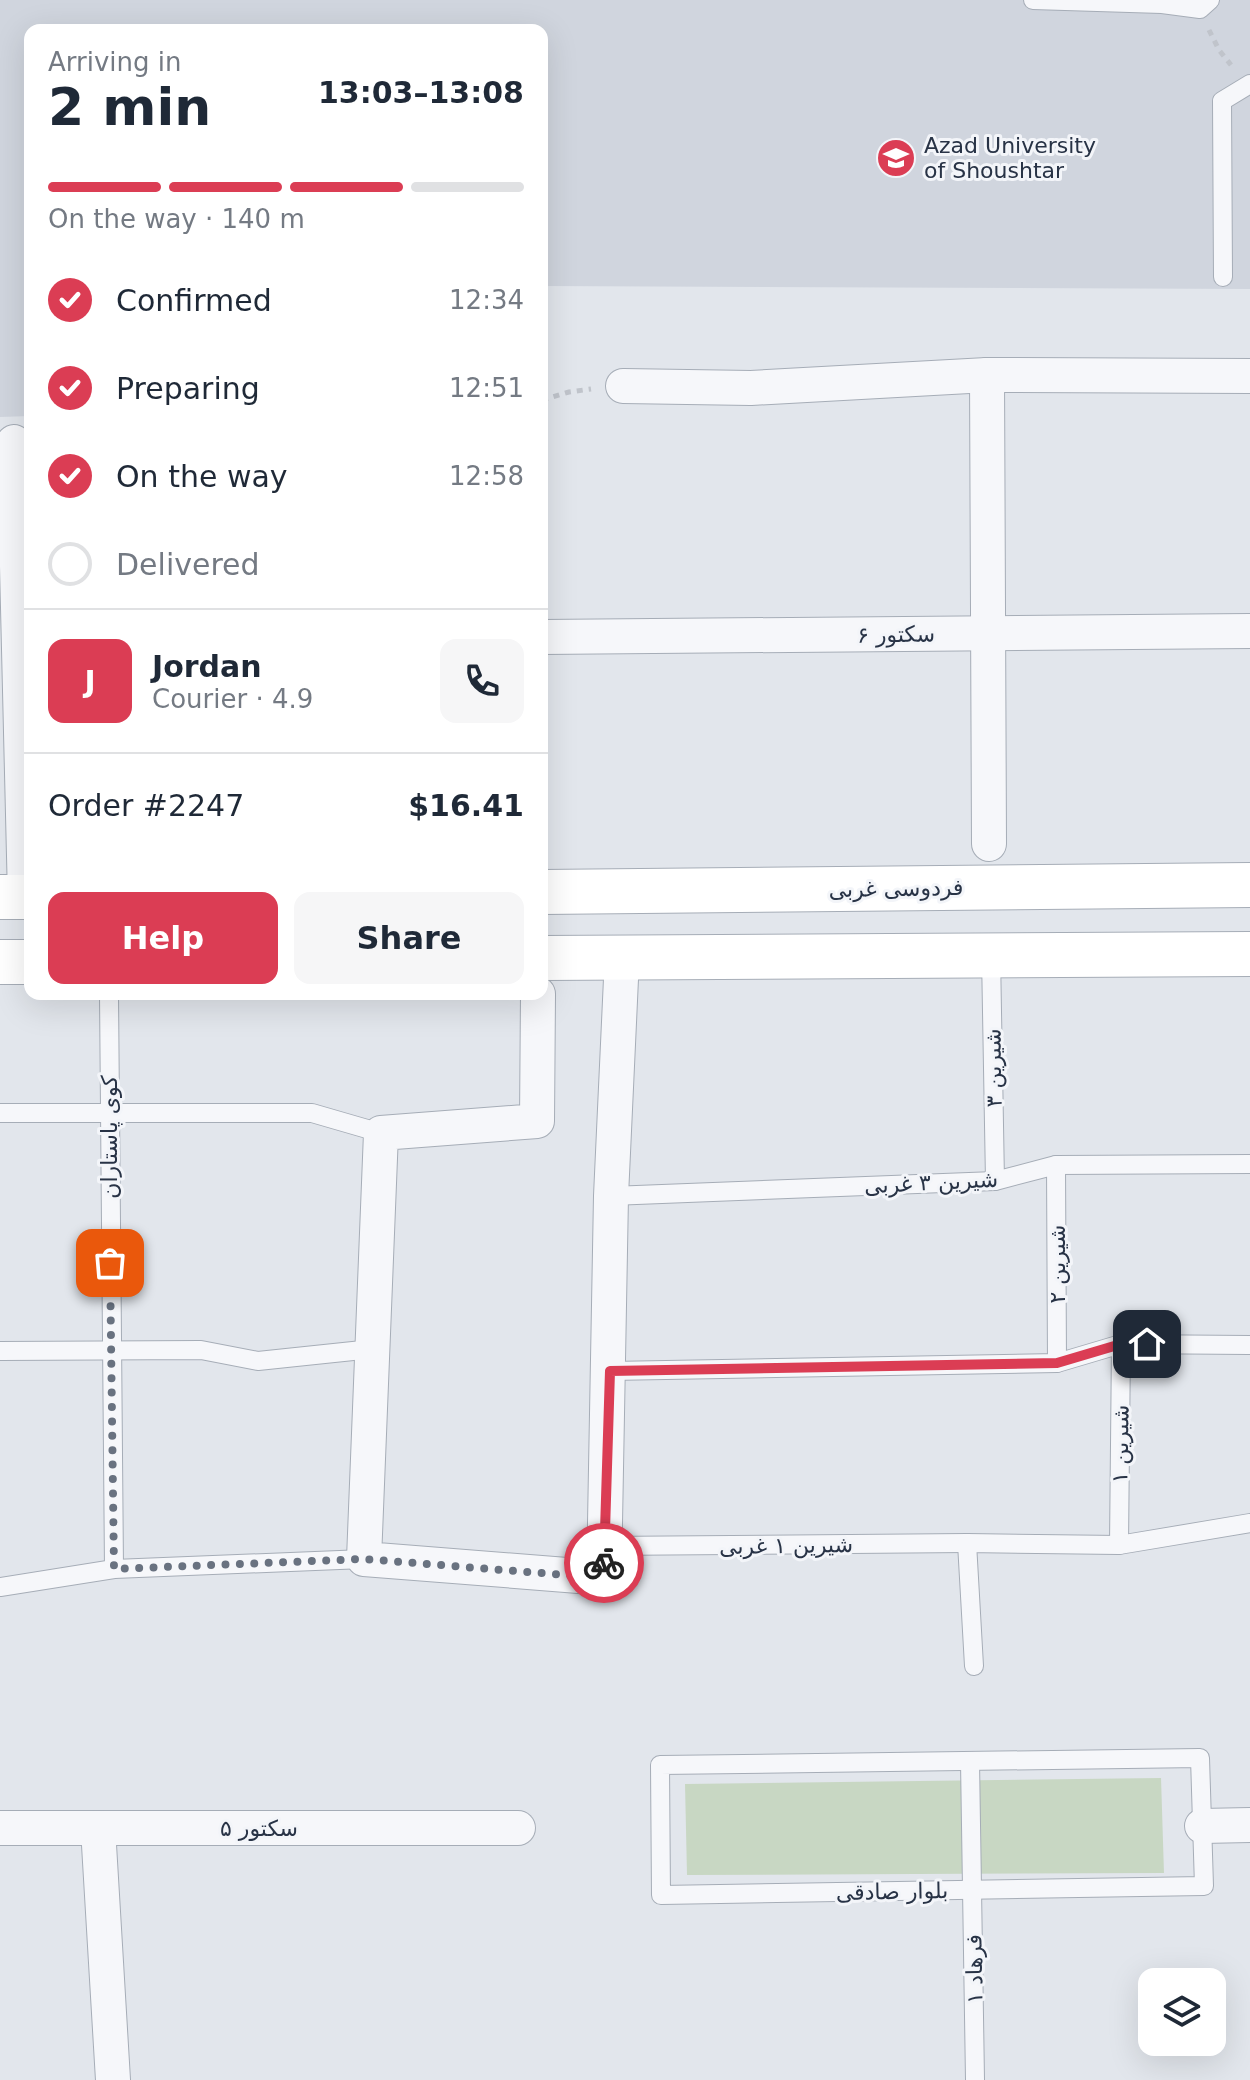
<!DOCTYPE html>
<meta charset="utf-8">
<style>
:root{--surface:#fff;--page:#f6f6f7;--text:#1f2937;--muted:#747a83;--line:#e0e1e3;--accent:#db3d54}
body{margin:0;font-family:"DejaVu Sans",Cairo,sans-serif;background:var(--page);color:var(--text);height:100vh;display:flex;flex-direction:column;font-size:30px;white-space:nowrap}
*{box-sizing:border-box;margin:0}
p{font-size:26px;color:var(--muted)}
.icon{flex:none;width:44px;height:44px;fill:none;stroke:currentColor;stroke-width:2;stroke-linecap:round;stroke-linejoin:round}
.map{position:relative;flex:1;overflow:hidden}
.drawer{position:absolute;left:24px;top:24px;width:524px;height:976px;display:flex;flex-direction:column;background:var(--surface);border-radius:16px;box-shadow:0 8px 32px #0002}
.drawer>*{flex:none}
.tools{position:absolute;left:1138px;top:1968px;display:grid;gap:16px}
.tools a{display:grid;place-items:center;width:88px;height:88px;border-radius:16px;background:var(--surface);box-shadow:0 8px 32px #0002;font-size:40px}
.pin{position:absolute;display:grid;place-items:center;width:68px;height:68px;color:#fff;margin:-34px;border-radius:16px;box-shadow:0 4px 12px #0006}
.courier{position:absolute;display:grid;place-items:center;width:80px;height:80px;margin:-40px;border:6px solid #db3d54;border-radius:50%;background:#fff;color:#222;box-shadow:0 2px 10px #0007}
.head em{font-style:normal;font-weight:700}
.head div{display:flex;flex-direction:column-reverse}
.head{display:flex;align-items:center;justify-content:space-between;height:136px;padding:0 24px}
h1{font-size:52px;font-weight:700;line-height:60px}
.bar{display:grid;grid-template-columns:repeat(4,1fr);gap:12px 8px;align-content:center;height:96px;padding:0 24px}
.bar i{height:10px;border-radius:6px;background:var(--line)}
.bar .on{background:var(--accent)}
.bar p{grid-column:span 4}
.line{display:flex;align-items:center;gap:20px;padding:0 24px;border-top:2px solid var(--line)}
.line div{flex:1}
.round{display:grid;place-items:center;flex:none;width:84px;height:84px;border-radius:16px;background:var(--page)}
ol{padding:0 24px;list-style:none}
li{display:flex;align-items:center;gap:24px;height:88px}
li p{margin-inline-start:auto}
li .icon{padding:8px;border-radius:50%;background:var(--accent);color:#fff;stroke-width:4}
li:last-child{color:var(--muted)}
li i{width:44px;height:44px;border:4px solid var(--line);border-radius:50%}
.button{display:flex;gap:16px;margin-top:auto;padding:16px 24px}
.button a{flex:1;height:92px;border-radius:16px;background:var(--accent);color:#fff;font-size:32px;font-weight:700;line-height:92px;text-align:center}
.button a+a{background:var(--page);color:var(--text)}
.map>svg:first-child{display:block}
</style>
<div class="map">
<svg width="1250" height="2080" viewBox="0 0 1250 2080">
<rect width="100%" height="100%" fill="#e2e6ec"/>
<path fill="#d0d5de" d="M0 0H1250V289L542 286V30H30V416L0 417Z"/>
<path fill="#c8d7c3" d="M1161 1778 1164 1873 687 1875 685 1784Z"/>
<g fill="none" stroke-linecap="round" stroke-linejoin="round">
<g stroke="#a6adb7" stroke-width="20">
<g id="lane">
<path d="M1033 0 1162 4 1200 9 1210 0"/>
<path d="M1223 277 1222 101 1250 84"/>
<path d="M991 955 995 1181"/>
<path d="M109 994 114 1569"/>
<path d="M0 1113H312L381 1133"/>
<path d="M1056 1165 1057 1363"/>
<path d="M611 1196 995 1181 1056 1165 1250 1164"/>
<path d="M0 1351 201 1350 258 1361 372 1349"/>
<path d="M610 1371 1057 1363 1121 1344 1250 1345"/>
<path d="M1119 1545 1121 1344"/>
<path d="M604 1546 967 1543"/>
<path d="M0 1587 114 1569 364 1559"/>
<path d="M974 1666 967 1543 1119 1545 1250 1523"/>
<path d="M1200 1758 1204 1886 661 1895 660 1765Z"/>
<path d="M970 1761 975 2080"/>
</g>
</g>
<g stroke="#a6adb7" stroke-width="36">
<g id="street">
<path d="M987 375 989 844"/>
<path d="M623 386 751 388 987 375 1250 376"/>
<path d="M14 442 25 897"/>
<path d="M542 637 1250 631"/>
<path d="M538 994 537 1121 381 1133 364 1559 604 1578 611 1196 622 957"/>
<path d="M1202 1826 1250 1825"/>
<path d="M0 1828H518"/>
<path d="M98 1828 113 2080"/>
</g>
</g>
<g stroke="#a6adb7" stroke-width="46">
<g id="secondary">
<path d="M542 892 1250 885"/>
<path d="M0 897H30"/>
<path d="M542 958 1250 954"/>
<path d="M0 962H30"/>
</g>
</g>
<g stroke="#c0c4cb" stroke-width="5" stroke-dasharray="6 6" stroke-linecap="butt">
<path d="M1209 30 1219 50 1231 65"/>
<path d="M542 400 569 392 591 389"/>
</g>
<use href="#lane" stroke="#f6f7fa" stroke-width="18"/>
<use href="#street" stroke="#f6f7fa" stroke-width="34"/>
<use href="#secondary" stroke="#fff" stroke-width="44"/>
</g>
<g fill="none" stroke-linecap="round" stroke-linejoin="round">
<path stroke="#697280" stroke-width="8" stroke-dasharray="0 14.4" d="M110 1263 114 1569 364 1559 604 1578V1563"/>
<path stroke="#db3d54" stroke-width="10" d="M604 1563 610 1371 1057 1363 1121 1344H1147"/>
</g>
<defs>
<g id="university-disc" transform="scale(2)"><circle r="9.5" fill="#db3d54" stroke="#f3f5f9"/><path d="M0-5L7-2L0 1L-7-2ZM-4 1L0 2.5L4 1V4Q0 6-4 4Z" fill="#fff"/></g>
</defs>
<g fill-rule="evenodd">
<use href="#university-disc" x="896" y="158"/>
</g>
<g text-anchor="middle" stroke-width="6" stroke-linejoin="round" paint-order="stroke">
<g font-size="22" fill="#283346" stroke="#f3f5f9" text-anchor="start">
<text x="924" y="153">Azad University<tspan x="924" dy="25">of Shoushtar</tspan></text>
</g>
<g font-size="22" fill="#283346" stroke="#f3f5f9">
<text transform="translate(896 634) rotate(-1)" y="8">سکتور ۶</text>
<text transform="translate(896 888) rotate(-1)" y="8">فردوسی غربی</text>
<text transform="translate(993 1068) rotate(-91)" y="8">شیرین ۳</text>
<text transform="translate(109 1137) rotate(-90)" y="8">کوی پاستاران</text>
<text transform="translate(931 1182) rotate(-3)" y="8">شیرین ۳ غربی</text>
<text transform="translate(1057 1264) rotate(-90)" y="8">شیرین ۲</text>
<text transform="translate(1120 1444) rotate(-89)" y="8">شیرین ۱</text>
<text transform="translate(786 1545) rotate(-1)" y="8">شیرین ۱ غربی</text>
<text x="259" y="1836">سکتور ۵</text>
<text transform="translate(892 1891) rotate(-1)" y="8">بلوار صادقی</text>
<text transform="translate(974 1969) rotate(-91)" y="8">فرهاد ۱</text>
</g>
</g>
</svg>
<div class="tools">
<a><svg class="icon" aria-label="layers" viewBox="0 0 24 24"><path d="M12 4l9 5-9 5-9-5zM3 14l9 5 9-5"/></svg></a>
</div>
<div class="pin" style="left:110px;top:1263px;background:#ea580c"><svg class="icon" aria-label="bag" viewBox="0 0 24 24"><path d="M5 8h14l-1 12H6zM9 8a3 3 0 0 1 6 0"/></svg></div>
<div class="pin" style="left:1147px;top:1344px;background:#1f2937"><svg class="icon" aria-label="home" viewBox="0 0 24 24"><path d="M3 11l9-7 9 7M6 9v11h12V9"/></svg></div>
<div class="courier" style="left:604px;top:1563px"><svg class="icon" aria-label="bike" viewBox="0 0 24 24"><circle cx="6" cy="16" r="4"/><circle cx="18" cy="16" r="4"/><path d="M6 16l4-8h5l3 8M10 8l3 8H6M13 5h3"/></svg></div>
<section class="drawer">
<div class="head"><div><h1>2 min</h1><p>Arriving in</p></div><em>13:03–13:08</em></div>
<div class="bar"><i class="on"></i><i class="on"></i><i class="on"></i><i></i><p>On the way · 140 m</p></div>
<ol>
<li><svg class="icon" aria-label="check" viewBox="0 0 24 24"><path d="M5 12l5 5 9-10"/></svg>Confirmed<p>12:34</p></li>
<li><svg class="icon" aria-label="check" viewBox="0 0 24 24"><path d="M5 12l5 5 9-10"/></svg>Preparing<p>12:51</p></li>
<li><svg class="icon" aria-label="check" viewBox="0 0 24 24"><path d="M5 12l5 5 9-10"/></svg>On the way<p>12:58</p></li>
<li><i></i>Delivered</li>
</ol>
<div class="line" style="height:144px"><b class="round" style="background:var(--accent);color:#fff">J</b><div><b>Jordan</b><p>Courier · 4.9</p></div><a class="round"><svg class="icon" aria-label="phone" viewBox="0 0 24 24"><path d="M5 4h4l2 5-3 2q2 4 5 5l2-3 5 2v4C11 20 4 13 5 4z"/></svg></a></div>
<div class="line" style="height:104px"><div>Order #2247</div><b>$16.41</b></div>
<div class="button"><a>Help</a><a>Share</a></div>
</section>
</div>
